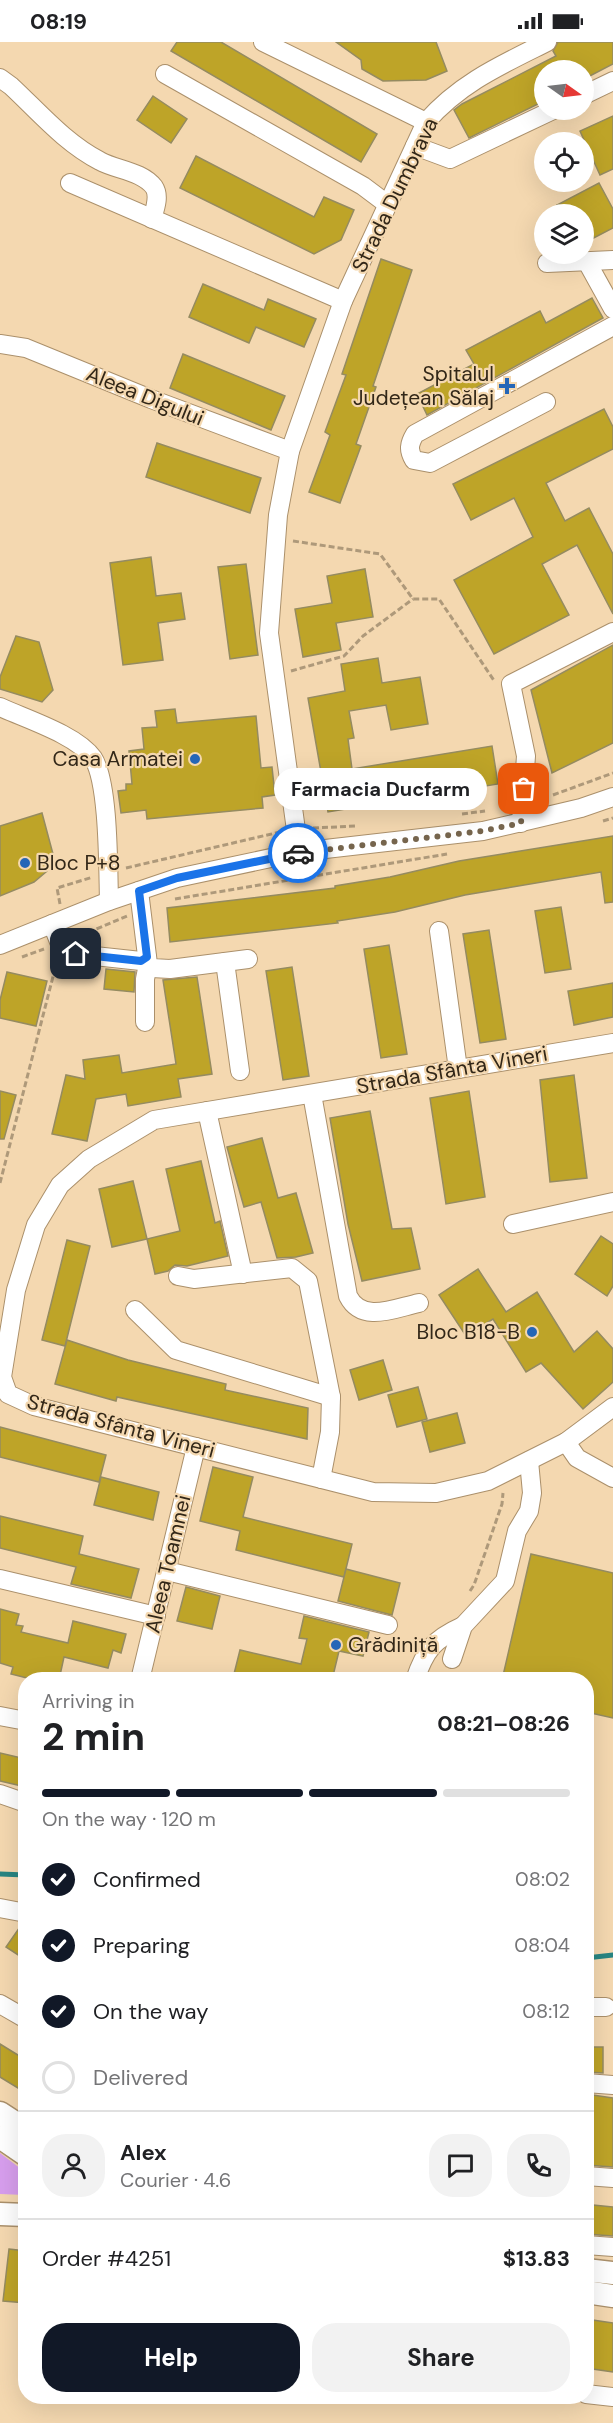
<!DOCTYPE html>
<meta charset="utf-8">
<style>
:root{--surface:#fff;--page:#f2f2f2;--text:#202124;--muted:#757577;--line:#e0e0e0;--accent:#111827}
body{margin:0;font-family:"DM Sans",sans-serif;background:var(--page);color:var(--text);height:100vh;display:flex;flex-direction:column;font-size:22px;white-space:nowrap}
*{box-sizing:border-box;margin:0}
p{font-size:20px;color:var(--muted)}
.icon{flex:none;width:33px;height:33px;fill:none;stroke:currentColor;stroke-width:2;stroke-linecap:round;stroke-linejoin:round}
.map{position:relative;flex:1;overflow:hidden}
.sheet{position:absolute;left:18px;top:1630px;width:576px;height:732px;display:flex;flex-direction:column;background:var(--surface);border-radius:24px;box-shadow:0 6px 24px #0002}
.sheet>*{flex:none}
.needle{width:39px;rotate:104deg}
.buttons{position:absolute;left:534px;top:18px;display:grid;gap:12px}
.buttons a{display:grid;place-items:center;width:60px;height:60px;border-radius:50%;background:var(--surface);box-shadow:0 6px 24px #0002;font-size:30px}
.pin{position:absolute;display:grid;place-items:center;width:51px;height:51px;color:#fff;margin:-26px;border-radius:12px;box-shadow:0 3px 9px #0006}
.courier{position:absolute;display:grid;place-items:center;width:60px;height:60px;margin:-30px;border:4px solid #1a73e8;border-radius:50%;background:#fff;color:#222;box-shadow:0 2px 8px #0007}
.bubble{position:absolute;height:42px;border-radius:21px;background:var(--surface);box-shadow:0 6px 24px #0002;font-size:20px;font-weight:700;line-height:42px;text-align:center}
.headline em{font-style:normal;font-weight:700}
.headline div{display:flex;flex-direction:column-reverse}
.headline{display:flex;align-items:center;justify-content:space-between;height:102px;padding:0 24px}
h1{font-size:39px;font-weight:700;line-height:45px}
.bar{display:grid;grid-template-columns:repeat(4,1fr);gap:9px 6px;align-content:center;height:72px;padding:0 24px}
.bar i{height:8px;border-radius:4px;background:var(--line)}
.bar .active{background:var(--accent)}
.bar p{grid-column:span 4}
.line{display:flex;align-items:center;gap:15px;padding:0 24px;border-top:2px solid var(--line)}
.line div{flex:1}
.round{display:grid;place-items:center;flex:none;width:63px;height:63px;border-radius:24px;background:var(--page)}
ol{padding:0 24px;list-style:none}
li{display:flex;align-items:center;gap:18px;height:66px}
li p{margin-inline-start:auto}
li .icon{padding:6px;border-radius:50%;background:var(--accent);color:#fff;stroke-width:4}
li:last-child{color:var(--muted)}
li i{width:33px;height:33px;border:3px solid var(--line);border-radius:50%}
.cta{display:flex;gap:12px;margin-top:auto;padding:12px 24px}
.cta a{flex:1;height:69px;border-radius:24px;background:var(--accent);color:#fff;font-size:24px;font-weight:700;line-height:69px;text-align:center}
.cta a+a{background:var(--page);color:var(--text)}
.status{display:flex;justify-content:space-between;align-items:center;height:42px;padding:0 30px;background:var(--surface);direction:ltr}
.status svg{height:16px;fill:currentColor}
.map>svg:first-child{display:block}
</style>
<div class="status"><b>08:19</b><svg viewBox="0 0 49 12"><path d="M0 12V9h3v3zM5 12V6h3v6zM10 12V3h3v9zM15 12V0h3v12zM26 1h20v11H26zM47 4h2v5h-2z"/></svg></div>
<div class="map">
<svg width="613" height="2381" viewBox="0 0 613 2381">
<rect width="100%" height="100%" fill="#f4d8b0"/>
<path fill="#d79eed" d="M0 2111 25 2130V2153L0 2152Z"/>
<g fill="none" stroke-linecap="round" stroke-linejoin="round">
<g stroke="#288582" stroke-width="5">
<path d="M0 1832 26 1833"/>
<path d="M586 1916 613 1913"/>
</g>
</g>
<g fill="#bea428" stroke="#958b60" stroke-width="1.5">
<path d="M177 0H221L377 92 361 120 171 9Z"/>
<path d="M336 0H436L447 29 426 38 383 39 362 27 361 18Z"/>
<path d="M558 0H613V22L584 37V28H544V59L469 96 454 68 462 62 556 14 553 9Z"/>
<path d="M153 54 187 77 171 101 137 78Z"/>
<path d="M613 74V127L600 133 580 89Z"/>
<path d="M196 114 314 175 324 155 354 168 341 198 314 212 180 146Z"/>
<path d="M599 141 613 167V186L584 201V172H562L557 163Z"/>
<path d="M381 217 412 228 373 344 376 345 356 402 361 404 340 461 309 450 330 393 325 390 346 333 342 332Z"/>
<path d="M203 242 264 268 268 257 316 277 304 305 256 285 249 301 189 275Z"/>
<path d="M592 256 603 276 427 373 417 352 474 322 466 308 540 269 546 281Z"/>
<path d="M183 312 285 354 271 388 170 346Z"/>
<path d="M604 367 613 385V407L546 441 565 479 589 466 613 512V572L577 503 542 522 569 573 494 612 454 538 533 495 514 456 471 478 453 442Z"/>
<path d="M157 401 261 436 250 471 146 435Z"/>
<path d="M151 515 156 554 181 551 185 577 158 581 163 618 123 623 110 521Z"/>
<path d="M246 522 258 613 230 617 218 525Z"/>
<path d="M365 527 373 575 336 581 341 608 303 615 295 567 332 561 327 534Z"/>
<path d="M16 594 39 600 53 648 42 660 0 647V635Z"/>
<path d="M613 603V701L552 731 531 648Z"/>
<path d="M378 616 382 641 420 635 428 682 391 688 386 663 349 669 354 696 348 697 352 727 492 704 498 742 328 770 308 656 345 649 341 622Z"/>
<path d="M175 667 177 681 256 674 261 726 272 725 275 753 262 755 263 766 147 777 146 768 121 771 118 749 126 748V742H132L129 709 144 707 142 686 157 685 155 669Z"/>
<path d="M42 771 53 812 47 829 34 840 0 854V784Z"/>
<path d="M613 794V860L605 861 601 830 465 853 395 870 337 879 338 881 170 900 167 866 335 846V844L390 835 459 819Z"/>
<path d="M561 865 571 927 545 931 535 869Z"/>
<path d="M489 888 506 997 480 1001 463 892Z"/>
<path d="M389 903 407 1012 381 1016 364 907Z"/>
<path d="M292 925 309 1034 283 1038 266 929Z"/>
<path d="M106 927 135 930 134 950 104 947Z"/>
<path d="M7 930 47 939 36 984 0 976V958Z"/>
<path d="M197 935 212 1032 178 1037 181 1055 128 1064 126 1052 96 1057 87 1099 52 1092 66 1033 85 1037 83 1018 119 1013 122 1031 176 1022 163 938Z"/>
<path d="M613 941V975L574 983 568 949Z"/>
<path d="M574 1033 587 1136 550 1140 540 1038Z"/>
<path d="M0 1049 16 1053 4 1097H0Z"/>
<path d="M469 1049 485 1155 446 1162 430 1056Z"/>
<path d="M370 1069 392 1187 411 1186 420 1227 362 1239 348 1182 330 1076Z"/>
<path d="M262 1096 278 1156 296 1151 313 1211 296 1215 277 1216 261 1160 244 1165 227 1105Z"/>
<path d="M201 1119 215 1181 220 1179 228 1214 187 1224 175 1223 168 1229 155 1232 147 1197 180 1189 166 1127Z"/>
<path d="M133 1139 147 1197 112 1205 99 1147Z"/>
<path d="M601 1194 613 1202V1244L607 1254 575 1232Z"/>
<path d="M67 1198 90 1204 65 1304 42 1298Z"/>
<path d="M478 1227 506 1270 537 1250 574 1310 597 1289 613 1307V1340L583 1367 541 1321 526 1330 493 1277 466 1294 439 1253Z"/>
<path d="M67 1298 128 1318 226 1342 225 1348 308 1366 307 1397 117 1355 116 1359 55 1342Z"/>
<path d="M383 1318 392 1348 359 1358 350 1328Z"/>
<path d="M418 1345 427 1377 397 1385 388 1353Z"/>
<path d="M457 1371 465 1401 430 1410 422 1380Z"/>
<path d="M0 1385 106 1413 99 1440 0 1415Z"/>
<path d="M213 1425 253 1435 243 1475 352 1502 344 1535 236 1508 240 1489 200 1479Z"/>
<path d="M101 1435 159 1450 153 1478 94 1463Z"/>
<path d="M0 1474 83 1494 79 1512 139 1527 131 1556 71 1542 76 1525 0 1506Z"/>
<path d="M531 1512 613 1531V1676L586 1670V1638H502Z"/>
<path d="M346 1527 400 1541 392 1573 338 1559Z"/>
<path d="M186 1545 220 1554 212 1587 177 1579Z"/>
<path d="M0 1567 19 1572 16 1583 23 1584 21 1590 68 1601 73 1579 126 1592 121 1611 113 1608 108 1626 64 1615 59 1638H35L11 1632 13 1625 0 1621Z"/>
<path d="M304 1574 369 1590 363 1614 339 1609 332 1638H243L233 1636 240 1608 301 1622 307 1597 299 1596Z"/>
<path d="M0 1711 26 1717V1745L0 1739Z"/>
<path d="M22 1882H26V1918L6 1905Z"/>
<path d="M0 2002 26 2018V2051L0 2035Z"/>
<path d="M586 2005H603V2031L586 2030Z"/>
<path d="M586 2052 613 2056V2125L586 2123Z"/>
<path d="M593 2163 613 2165V2194L586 2192V2164L593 2165Z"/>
<path d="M9 2207 26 2209V2261L3 2259Z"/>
<path d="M586 2277 613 2281V2330L586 2326Z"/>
</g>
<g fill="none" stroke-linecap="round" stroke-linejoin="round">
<g stroke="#ab906b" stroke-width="20">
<g id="minor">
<path d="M263 0 426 80"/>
<path d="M165 32 363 144 387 162"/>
<path d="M0 36 11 44C39 70 65 101 100 119 116 128 142 129 154 145 160 154 155 167 152 177"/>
<path d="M584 53 613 39"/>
<path d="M415 104 450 117 553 68"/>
<path d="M70 141 343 259"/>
<path d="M587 220 613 267"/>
<path d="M547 221 613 218"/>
<path d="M0 302 26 306 151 357 290 409"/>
<path d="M546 360 430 421 414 418C408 408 409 402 415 392L613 284"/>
<path d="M0 665C26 677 77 693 93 716 109 740 108 826 109 859"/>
<path d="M521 781 526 714 511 642 613 590"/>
<path d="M299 810 269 591 278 473 290 409 343 259 426 80C460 41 501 23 547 0"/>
<path d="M139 849 148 922 152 926 170 927 248 917"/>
<path d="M52 882 60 902 76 912 141 919 147 915"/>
<path d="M439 889 458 1027"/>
<path d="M0 903 109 859 177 836 299 810 483 789 581 766 613 755"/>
<path d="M225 920 240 1029"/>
<path d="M145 980V937L148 922"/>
<path d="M613 1001 154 1078 89 1117 60 1143 36 1183 16 1248 2 1335 8 1352 34 1364 373 1450 436 1451 488 1439 566 1400 613 1365"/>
<path d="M312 1052 348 1254C362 1282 395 1266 419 1261"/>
<path d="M207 1069 243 1232"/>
<path d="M513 1182 613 1160"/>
<path d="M178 1234 194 1237 292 1226 308 1239 331 1355 330 1390 321 1437"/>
<path d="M135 1268 176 1308 331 1355"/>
<path d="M566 1400 577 1416 613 1436"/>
<path d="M167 1529 388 1583"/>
<path d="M0 1537 156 1574"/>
<path d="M452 1617 463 1584 505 1539 517 1489 529 1469 532 1451 529 1419"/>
<path d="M140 1638 196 1405"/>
<path d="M415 1638C425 1608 434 1597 463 1584"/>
<path d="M0 1674 26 1679"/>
<path d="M0 1752 26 1761"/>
<path d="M0 1866 26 1871"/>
<path d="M0 1962 26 1977"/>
<path d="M586 1965H606"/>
<path d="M586 2041 613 2043"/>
<path d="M586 2134 613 2136"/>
<path d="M586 2203 613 2205"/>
<path d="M586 2352 613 2355"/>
</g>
</g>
<g stroke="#ab906b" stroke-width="25">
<g id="major">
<path d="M0 2071 26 2088"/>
<path d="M0 2095 26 2113"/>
<path d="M0 2172 26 2173"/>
<path d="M586 2228 613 2231"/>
<path d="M586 2250 613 2254"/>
</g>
</g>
<g stroke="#ae997a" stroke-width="3" stroke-dasharray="6 3" stroke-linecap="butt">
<path d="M293 499 380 512 413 557H439L495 640"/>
<path d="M291 629 344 614 363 594 413 557"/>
<path d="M553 753 613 731"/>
<path d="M462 772 485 769"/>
<path d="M603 779 613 776"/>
<path d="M313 786 357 784"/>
<path d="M126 826 280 790"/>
<path d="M175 857 447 812"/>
<path d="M60 862 57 846 93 835"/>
<path d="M80 894 127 874"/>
<path d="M22 915 44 907"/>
<path d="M0 1141 57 919"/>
<path d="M470 1549 474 1543 502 1462 503 1451"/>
<path d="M392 1600 412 1606"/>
</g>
<use href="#minor" stroke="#fff" stroke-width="18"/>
<use href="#major" stroke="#fff" stroke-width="22"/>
</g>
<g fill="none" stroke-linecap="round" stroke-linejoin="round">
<path stroke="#76654d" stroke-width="6" stroke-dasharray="0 10.8" d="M298 811 483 789 521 781 524 747"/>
<path stroke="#1a73e8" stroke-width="8" d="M76 912 141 919 147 915 139 849 177 836 298 811"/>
</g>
<g fill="#2566b7" stroke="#f4d8b0" stroke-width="2">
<path d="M504 335h6v6h6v6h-6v6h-6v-6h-6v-6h6z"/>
<circle cx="195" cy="717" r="6"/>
<circle cx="25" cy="821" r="6"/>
<circle cx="532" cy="1290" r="6"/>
<circle cx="336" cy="1603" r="6"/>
</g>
<g text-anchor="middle" stroke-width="4.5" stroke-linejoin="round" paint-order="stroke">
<g font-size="21" fill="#322718" stroke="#f4d8b0">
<text transform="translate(395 153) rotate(-64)" y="7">Strada Dumbrava</text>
<text transform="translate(145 354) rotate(22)" y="7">Aleea Digului</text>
<text transform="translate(452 1028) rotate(-10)" y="7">Strada Sfânta Vineri</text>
<text transform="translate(121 1384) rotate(15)" y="7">Strada Sfânta Vineri</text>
<text transform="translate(168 1522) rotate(-77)" y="7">Aleea Toamnei</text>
</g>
<g font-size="21" fill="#322718" stroke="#f4d8b0" text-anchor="end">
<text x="494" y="339">Spitalul<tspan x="494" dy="24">Județean Sălaj</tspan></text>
<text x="183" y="724">Casa Armatei</text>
<text x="37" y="828" text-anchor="start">Bloc P+8</text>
<text x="520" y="1297">Bloc B18-B</text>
<text x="348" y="1610" text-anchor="start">Grădiniță</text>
</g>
</g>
</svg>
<div class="buttons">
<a><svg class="needle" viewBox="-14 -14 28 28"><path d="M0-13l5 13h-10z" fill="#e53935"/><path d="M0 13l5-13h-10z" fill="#757577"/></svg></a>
<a><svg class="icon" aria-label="locate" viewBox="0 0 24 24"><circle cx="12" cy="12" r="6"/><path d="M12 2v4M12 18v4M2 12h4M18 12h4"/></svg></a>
<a><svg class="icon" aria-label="layers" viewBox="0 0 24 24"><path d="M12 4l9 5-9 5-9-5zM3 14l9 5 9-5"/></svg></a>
</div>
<div class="pin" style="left:524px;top:747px;background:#ea580c"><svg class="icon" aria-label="bag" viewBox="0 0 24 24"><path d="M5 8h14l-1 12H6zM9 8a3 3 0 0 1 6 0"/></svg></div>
<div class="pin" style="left:76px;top:912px;background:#1f2937"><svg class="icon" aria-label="home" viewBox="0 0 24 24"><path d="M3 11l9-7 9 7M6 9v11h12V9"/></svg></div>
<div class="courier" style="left:298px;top:811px"><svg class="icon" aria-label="car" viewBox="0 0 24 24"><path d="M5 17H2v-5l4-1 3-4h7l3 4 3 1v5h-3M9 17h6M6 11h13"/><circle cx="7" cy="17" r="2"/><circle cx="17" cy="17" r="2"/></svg></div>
<div class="bubble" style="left:274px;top:726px;width:213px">Farmacia Ducfarm</div>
<section class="sheet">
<div class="headline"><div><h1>2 min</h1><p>Arriving in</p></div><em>08:21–08:26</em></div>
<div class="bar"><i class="active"></i><i class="active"></i><i class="active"></i><i></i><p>On the way · 120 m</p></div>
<ol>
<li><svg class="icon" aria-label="check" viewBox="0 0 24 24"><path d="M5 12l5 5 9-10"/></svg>Confirmed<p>08:02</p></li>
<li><svg class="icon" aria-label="check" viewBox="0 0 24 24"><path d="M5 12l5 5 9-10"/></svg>Preparing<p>08:04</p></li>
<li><svg class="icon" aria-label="check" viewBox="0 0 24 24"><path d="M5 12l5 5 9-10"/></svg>On the way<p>08:12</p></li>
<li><i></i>Delivered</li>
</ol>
<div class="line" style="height:108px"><a class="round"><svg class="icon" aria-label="person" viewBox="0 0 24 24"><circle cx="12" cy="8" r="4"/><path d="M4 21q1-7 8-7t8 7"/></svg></a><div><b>Alex</b><p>Courier · 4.6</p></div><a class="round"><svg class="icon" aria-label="chat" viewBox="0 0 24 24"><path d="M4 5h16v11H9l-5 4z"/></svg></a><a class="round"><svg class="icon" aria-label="phone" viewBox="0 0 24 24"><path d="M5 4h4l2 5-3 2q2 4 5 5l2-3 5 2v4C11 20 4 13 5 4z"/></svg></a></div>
<div class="line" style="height:78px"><div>Order #4251</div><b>$13.83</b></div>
<div class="cta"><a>Help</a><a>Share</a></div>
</section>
</div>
